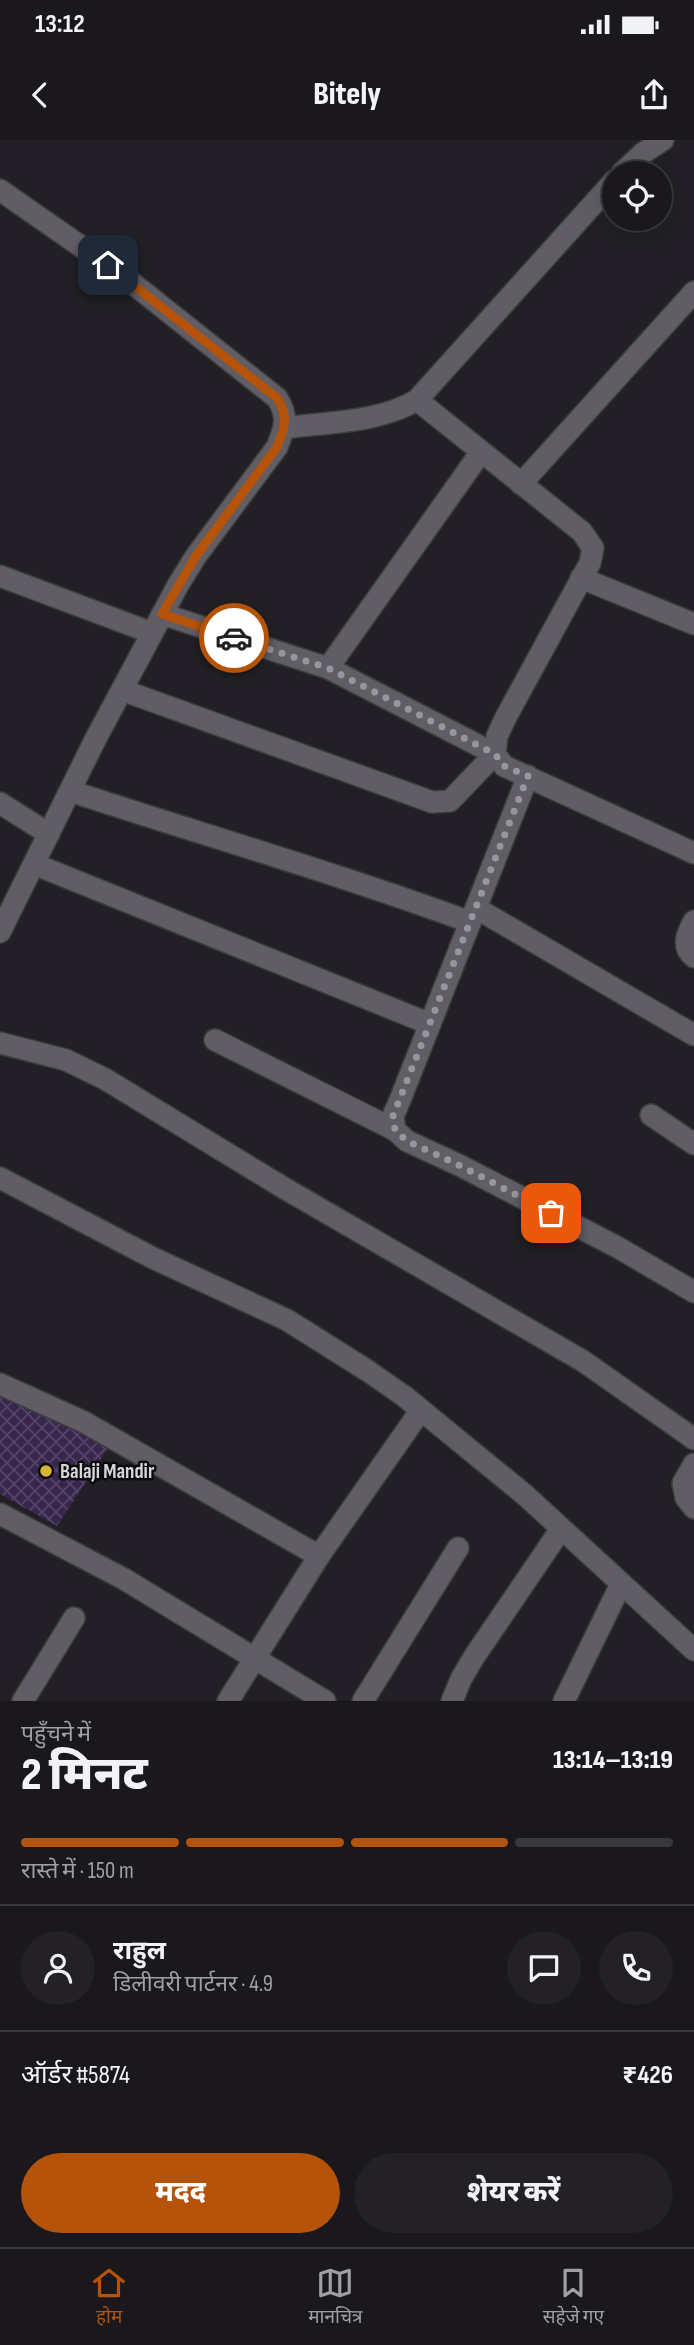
<!DOCTYPE html>
<html lang="hi">
<meta charset="utf-8">
<style>
:root{--surface:#1a181c;--page:#232125;--text:#f1f3f6;--muted:#9fa0a3;--line:#38373b;--accent:#b45309}
body{margin:0;font-family:"Sofia Sans Condensed","Noto Sans Devanagari",sans-serif;background:var(--page);color:var(--text);height:100vh;display:flex;flex-direction:column;font-size:26px;white-space:nowrap}
*{box-sizing:border-box;margin:0}
p{font-size:23px;color:var(--muted)}
.icon{flex:none;width:38px;height:38px;fill:none;stroke:currentColor;stroke-width:2;stroke-linecap:round;stroke-linejoin:round}
.map{position:relative;height:1561px;overflow:hidden}
.details{display:flex;flex-direction:column;background:var(--surface);flex:1}
.details>*{flex:none}
.tools{position:absolute;left:602px;top:21px;display:grid;gap:14px}
.tools a{display:grid;place-items:center;width:70px;height:70px;border-radius:50%;background:var(--surface);box-shadow:0 7px 28px #0002,0 0 0 2px var(--line);font-size:35px}
.pin{position:absolute;display:grid;place-items:center;width:60px;height:60px;color:#fff;margin:-30px;border-radius:14px;box-shadow:0 4px 10px #0006}
.courier{position:absolute;display:grid;place-items:center;width:70px;height:70px;margin:-35px;border:5px solid #b45309;border-radius:50%;background:#fff;color:#222;box-shadow:0 2px 9px #0007}
.overview em{font-style:normal;font-weight:800}
.overview div{display:flex;flex-direction:column-reverse}
.overview{display:flex;align-items:center;justify-content:space-between;height:119px;padding:0 21px}
h1{font-size:46px;font-weight:800;line-height:52px}
.bar{display:grid;grid-template-columns:repeat(4,1fr);gap:10px 7px;align-content:center;height:84px;padding:0 21px}
.bar i{height:9px;border-radius:5px;background:var(--line)}
.bar .selected{background:var(--accent)}
.bar p{grid-column:span 4}
.line{display:flex;align-items:center;gap:18px;padding:0 21px;border-top:2px solid var(--line)}
.line div{flex:1}
.round{display:grid;place-items:center;flex:none;width:74px;height:74px;border-radius:37px;background:var(--page)}
.primary-button{display:flex;gap:14px;margin-top:auto;padding:14px 21px}
.primary-button a{flex:1;height:80px;border-radius:42px;background:var(--accent);color:#fff;font-size:28px;font-weight:800;line-height:80px;text-align:center}
.primary-button a+a{background:var(--page);color:var(--text)}
.status{display:flex;justify-content:space-between;align-items:center;height:49px;padding:0 35px;background:var(--surface);direction:ltr}
.status svg{height:19px;fill:currentColor}
header{display:flex;justify-content:space-between;align-items:center;height:91px;padding:0 21px;background:var(--surface);font-size:32px;font-weight:800}
.tabs{display:flex;justify-content:space-around;align-items:center;height:98px;border-top:2px solid var(--line);background:var(--surface);font-size:19px;color:var(--muted)}
.tabs a{display:grid;justify-items:center;gap:4px}
.tabs .selected{color:var(--accent)}
.map>svg:first-child{display:block}
</style>
<div class="status"><b>13:12</b><svg viewBox="0 0 49 12"><path d="M0 12V9h3v3zM5 12V6h3v6zM10 12V3h3v9zM15 12V0h3v12zM26 1h20v11H26zM47 4h2v5h-2z"/></svg></div>
<header><svg class="icon" aria-label="back" viewBox="0 0 24 24"><path d="M15 5l-7 7 7 7"/></svg>Bitely<svg class="icon" aria-label="share" viewBox="0 0 24 24"><path d="M12 15V3M7 8l5-5 5 5M5 13v7h14v-7"/></svg></header>
<div class="map">
<svg width="694" height="1561" viewBox="0 0 694 1561">
<defs>
<pattern id="building-cross-hatch" width="8" height="8" patternUnits="userSpaceOnUse" patternTransform="scale(1.75)"><rect width="8" height="8" fill="#38264e"/><path d="M0 0l8 8M0 8l8-8" fill="none" stroke="#544567"/></pattern>
</defs>
<rect width="100%" height="100%" fill="#222026"/>
<path fill="url(#building-cross-hatch)" d="M0 1250 108 1308 57 1386 0 1354Z"/>
<g fill="none" stroke-linecap="round" stroke-linejoin="round">
<g stroke="#3d3b40" stroke-width="24">
<g id="street">
<path d="M622 33 643 13 663 0"/>
<path d="M0 50 122 135 277 258C289 277 285 287 277 307L196 416 178 445 95 600 0 792"/>
<path d="M417 260 582 392 593 408 590 423 506 577 497 596 495 614 504 626 694 713"/>
<path d="M284 288C328 282 378 283 417 260L614 41"/>
<path d="M521 344 694 152"/>
<path d="M0 436 152 493"/>
<path d="M581 438 694 484"/>
<path d="M328 528 481 312"/>
<path d="M122 550 432 662 450 661 495 614 328 528 162 474"/>
<path d="M528 636 400 960 393 976 395 990 407 1001 461 1026 619 1108 694 1152"/>
<path d="M70 651C204 695 339 734 470 782"/>
<path d="M0 663 49 694"/>
<path d="M34 724 430 884"/>
<path d="M476 768 694 895"/>
<path d="M694 781C687 794 681 806 694 817"/>
<path d="M215 900 395 990"/>
<path d="M0 903 66 920 105 939 284 1048 583 1221 694 1299"/>
<path d="M651 975 694 1004"/>
<path d="M0 1038 153 1118 287 1180 368 1231 404 1256 525 1355 694 1510"/>
<path d="M0 1244 84 1282 319 1416"/>
<path d="M694 1324 683 1343 686 1358 694 1368"/>
<path d="M0 1374 124 1439 325 1561"/>
<path d="M23 1561 74 1478"/>
<path d="M228 1561 319 1416 421 1270"/>
<path d="M363 1561 458 1408"/>
<path d="M452 1561 461 1539 474 1517 561 1389"/>
<path d="M564 1561 621 1444"/>
</g>
</g>
<use href="#street" stroke="#605d65" stroke-width="21"/>
</g>
<g fill="none" stroke-linecap="round" stroke-linejoin="round">
<path stroke="#98969c" stroke-width="7" stroke-dasharray="0 12.6" d="M234 498 328 528 495 614 504 626 528 636 393 976 395 990 407 1001 461 1026 551 1073"/>
<path stroke="#b45309" stroke-width="9" d="M108 125 277 258C289 277 285 287 277 307L196 416 162 474 234 498"/>
</g>
<circle fill="#d6b534" stroke="#0b0a0d" stroke-width="2.5" cx="46" cy="1331" r="7"/>
<g text-anchor="middle" stroke-width="5" stroke-linejoin="round" paint-order="stroke">
<g font-size="21" font-weight="bold" fill="#d8d6db" stroke="#0b0a0d" text-anchor="start">
<text x="60" y="1338">Balaji Mandir</text>
</g>
</g>
</svg>
<div class="tools">
<a><svg class="icon" aria-label="locate" viewBox="0 0 24 24"><circle cx="12" cy="12" r="6"/><path d="M12 2v4M12 18v4M2 12h4M18 12h4"/></svg></a>
</div>
<div class="pin" style="left:551px;top:1073px;background:#ea580c"><svg class="icon" aria-label="bag" viewBox="0 0 24 24"><path d="M5 8h14l-1 12H6zM9 8a3 3 0 0 1 6 0"/></svg></div>
<div class="pin" style="left:108px;top:125px;background:#1f2937"><svg class="icon" aria-label="home" viewBox="0 0 24 24"><path d="M3 11l9-7 9 7M6 9v11h12V9"/></svg></div>
<div class="courier" style="left:234px;top:498px"><svg class="icon" aria-label="car" viewBox="0 0 24 24"><path d="M5 17H2v-5l4-1 3-4h7l3 4 3 1v5h-3M9 17h6M6 11h13"/><circle cx="7" cy="17" r="2"/><circle cx="17" cy="17" r="2"/></svg></div>
</div>
<section class="details">
<div class="overview"><div><h1>2 मिनट</h1><p>पहुँचने में</p></div><em>13:14–13:19</em></div>
<div class="bar"><i class="selected"></i><i class="selected"></i><i class="selected"></i><i></i><p>रास्ते में · 150 m</p></div>
<div class="line" style="height:126px"><a class="round"><svg class="icon" aria-label="person" viewBox="0 0 24 24"><circle cx="12" cy="8" r="4"/><path d="M4 21q1-7 8-7t8 7"/></svg></a><div><b>राहुल</b><p>डिलीवरी पार्टनर · 4.9</p></div><a class="round"><svg class="icon" aria-label="chat" viewBox="0 0 24 24"><path d="M4 5h16v11H9l-5 4z"/></svg></a><a class="round"><svg class="icon" aria-label="phone" viewBox="0 0 24 24"><path d="M5 4h4l2 5-3 2q2 4 5 5l2-3 5 2v4C11 20 4 13 5 4z"/></svg></a></div>
<div class="line" style="height:91px"><div>ऑर्डर #5874</div><b>₹426</b></div>
<div class="primary-button"><a>मदद</a><a>शेयर करें</a></div>
</section>
<nav class="tabs">
<a class="selected"><svg class="icon" aria-label="home" viewBox="0 0 24 24"><path d="M3 11l9-7 9 7M6 9v11h12V9"/></svg>होम</a>
<a><svg class="icon" aria-label="map" viewBox="0 0 24 24"><path d="M3 6l6-2 6 2 6-2v14l-6 2-6-2-6 2zM9 4v14M15 6v14"/></svg>मानचित्र</a>
<a><svg class="icon" aria-label="saved" viewBox="0 0 24 24"><path d="M7 4h10v16l-5-4-5 4z"/></svg>सहेजे गए</a>
</nav>
